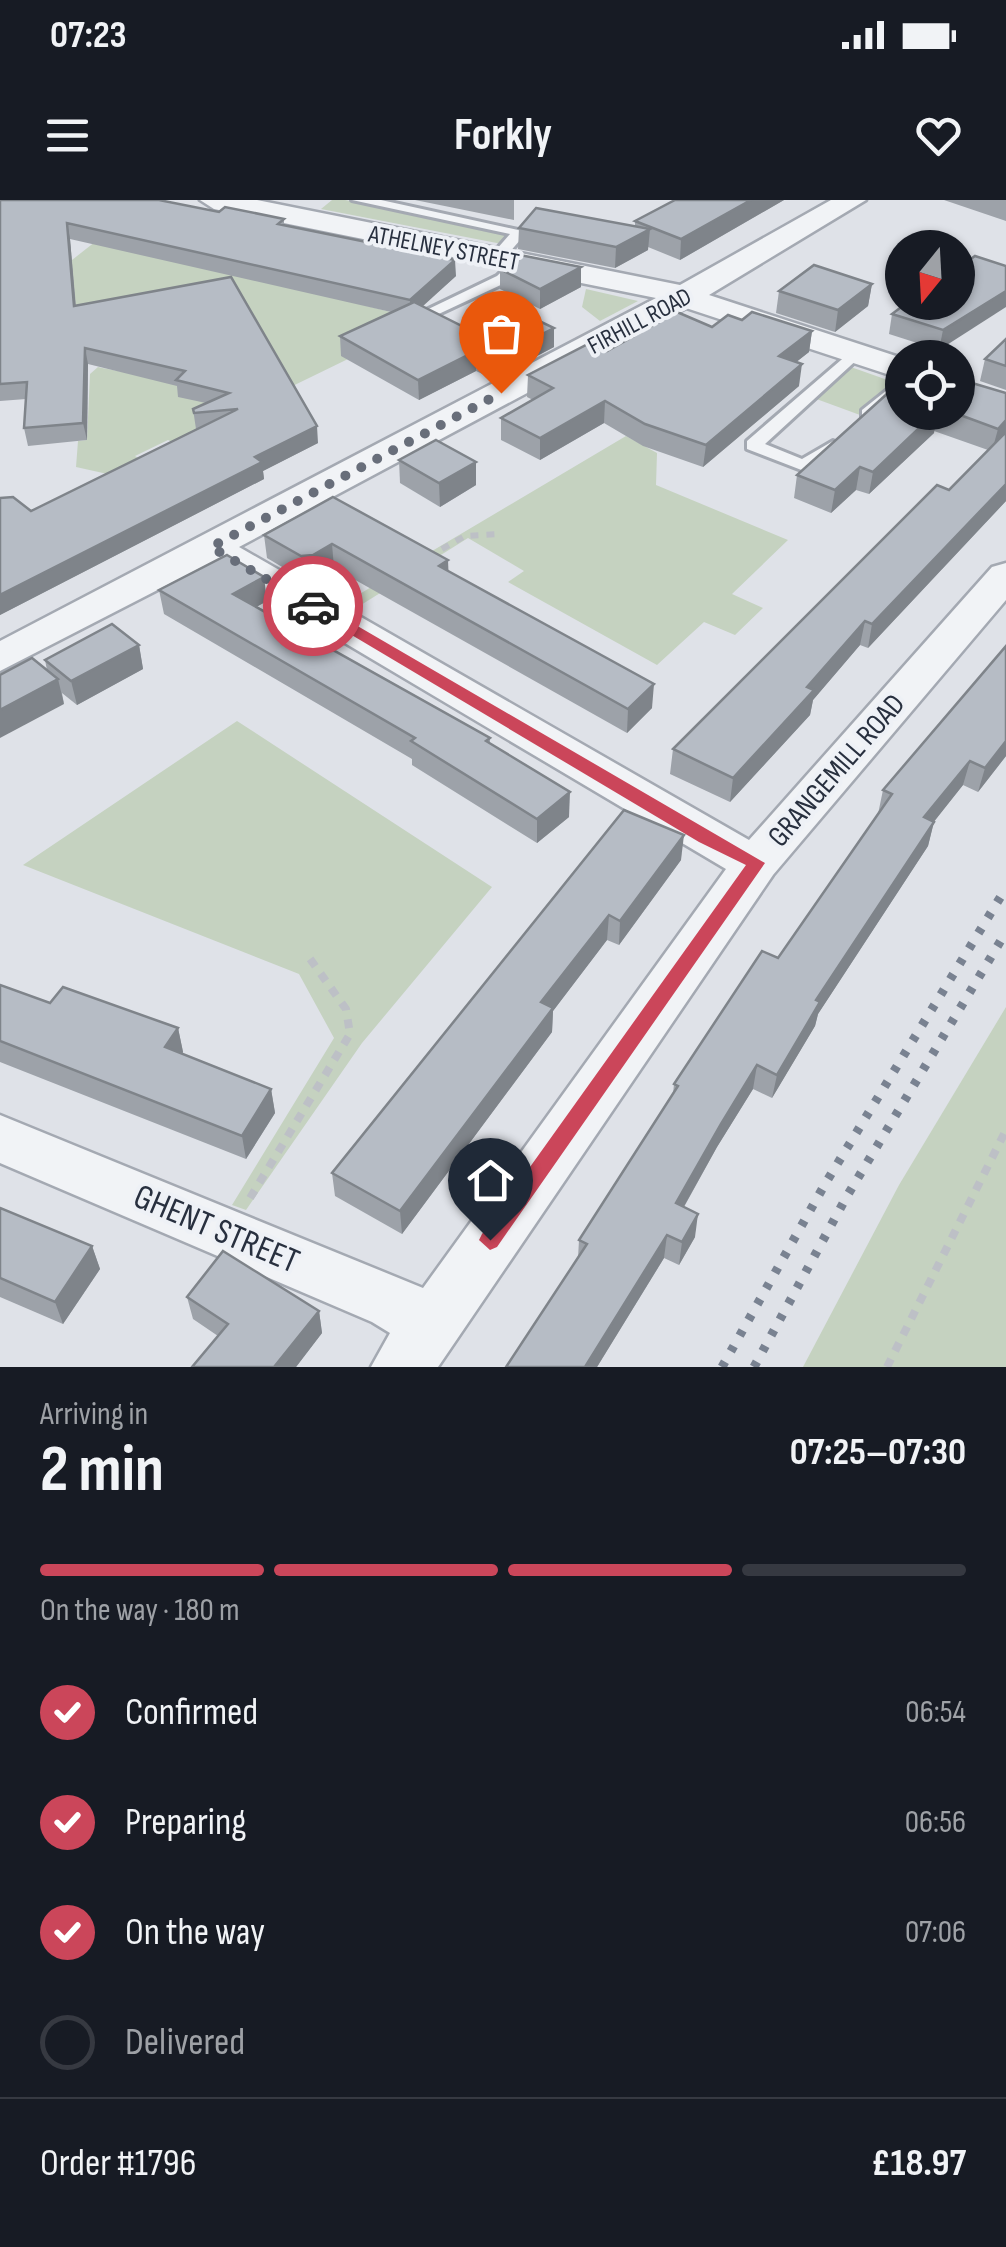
<!DOCTYPE html>
<meta charset="utf-8">
<style>
:root{--surface:#171b24;--page:#20242c;--text:#f1f3f6;--muted:#9ea1a6;--line:#363941;--accent:#cb465a}
body{margin:0;font-family:"Sofia Sans Condensed",sans-serif;background:var(--page);color:var(--text);height:100vh;display:flex;flex-direction:column;font-size:38px;white-space:nowrap}
*{box-sizing:border-box;margin:0}
p{font-size:32px;color:var(--muted)}
.icon{flex:none;width:55px;height:55px;fill:none;stroke:currentColor;stroke-width:2;stroke-linecap:round;stroke-linejoin:round}
.map{position:relative;height:1167px;overflow:hidden}
.panel{display:flex;flex-direction:column;background:var(--surface);flex:1}
.panel>*{flex:none}
.needle{width:65px;rotate:198deg}
.controls{position:absolute;left:885px;top:30px;display:grid;gap:20px}
.controls a{display:grid;place-items:center;width:90px;height:90px;border-radius:50%;background:var(--surface);box-shadow:0 2px 8px #0004;font-size:50px}
.pin{position:absolute;display:grid;place-items:center;width:85px;height:85px;color:#fff;margin:-102px -42px;border-radius:50% 50% 50% 0;rotate:-45deg;box-shadow:0 0 10px #0007}
.pin .icon{rotate:45deg}
.courier{position:absolute;display:grid;place-items:center;width:100px;height:100px;margin:-50px;border:8px solid #cb465a;border-radius:50%;background:#fff;color:#222;box-shadow:0 2px 12px #0007}
.headline em{font-style:normal;font-weight:700}
.headline div{display:flex;flex-direction:column-reverse}
.headline{display:flex;align-items:center;justify-content:space-between;height:170px;padding:0 40px}
h1{font-size:65px;font-weight:700;line-height:75px}
.bar{display:grid;grid-template-columns:repeat(4,1fr);gap:15px 10px;align-content:center;height:120px;padding:0 40px}
.bar i{height:12px;border-radius:8px;background:var(--line)}
.bar .selected{background:var(--accent)}
.bar p{grid-column:span 4}
.line{display:flex;align-items:center;gap:25px;padding:0 40px;border-top:2px solid var(--line)}
.line div{flex:1}
ol{padding:0 40px;list-style:none}
li{display:flex;align-items:center;gap:30px;height:110px}
li p{margin-inline-start:auto}
li .icon{padding:10px;border-radius:50%;background:var(--accent);color:#fff;stroke-width:4}
li:last-child{color:var(--muted)}
li i{width:55px;height:55px;border:5px solid var(--line);border-radius:50%}
.status{display:flex;justify-content:space-between;align-items:center;height:70px;padding:0 50px;background:var(--surface);direction:ltr}
.status svg{height:28px;fill:currentColor}
header{display:flex;justify-content:space-between;align-items:center;height:130px;padding:0 40px;background:var(--surface);font-size:45px;font-weight:700}
.map>svg:first-child{display:block}
</style>
<div class="status"><b>07:23</b><svg viewBox="0 0 49 12"><path d="M0 12V9h3v3zM5 12V6h3v6zM10 12V3h3v9zM15 12V0h3v12zM26 1h20v11H26zM47 4h2v5h-2z"/></svg></div>
<header><svg class="icon" aria-label="menu" viewBox="0 0 24 24"><path d="M4 6h16M4 12h16M4 18h16"/></svg>Forkly<svg class="icon" aria-label="heart" viewBox="0 0 24 24"><path d="M12 20l-8-8c-3-5 5-10 8-4 3-6 11-1 8 4z"/></svg></header>
<div class="map">
<svg width="1006" height="1167" viewBox="0 0 1006 1167">
<rect width="100%" height="100%" fill="#dfe2e8"/>
<g fill="#c5d2c0">
<path d="M332 0H345L512 33 502 44 321 9Z"/>
<path d="M100 38 426 121 270 197 22 133 72 70V60Z"/>
<path d="M586 89 638 101 600 121 582 107Z"/>
<path d="M848 166 896 183 860 215 811 197Z"/>
<path d="M98 167C141 177 200 178 219 223L176 244 168 240 135 256 141 260 112 275 76 267 78 241 87 240 90 174Z"/>
<path d="M626 236 657 253 656 285 788 340 732 394 763 408 735 435 704 422 657 465 508 382 524 371 468 338 353 410 341 405Z"/>
<path d="M237 521 492 687 362 843 246 1010 232 1005 334 838 299 774 23 665Z"/>
<path d="M1006 807V1167H803L899 985Z"/>
</g>
<g fill="none" stroke-linecap="round" stroke-linejoin="round">
<g stroke="#a4a9b2" stroke-width="6">
<g id="service">
<path d="M352 0H381L527 32 502 61 497 63 489 58 510 34Z"/>
<path d="M515 59 528 62 507 82 428 119 414 116 497 76Z"/>
<path d="M855 148 863 153 861 156 765 244 802 259 833 241 842 246 839 250 804 271 747 249V241Z"/>
<path d="M902 178V192L874 218H862V210Z"/>
</g>
</g>
<g stroke="#a4a9b2" stroke-width="5">
<path id="minor" d="M200 0H257L680 85 831 0H866L709 95 902 158V179L686 108 239 347 749 640 992 367 1006 363V400L773 675 438 1167H371L390 1133 372 1122 0 963V915L423 1088 726 669 210 363 0 471V441L656 98 214 9Z"/>
</g>
<path stroke="#bdc0c6" stroke-width="6" stroke-dasharray="8 8" stroke-linecap="butt" d="M428 357 465 336 501 334"/>
<g stroke="#bdc0c6" stroke-width="8" stroke-dasharray="9 9" stroke-linecap="butt">
<path d="M250 998 350 834 346 809 308 756"/>
<path d="M887 1167 1006 930"/>
</g>
<use href="#service" fill="#f1f3f6" fill-rule="evenodd"/>
<use href="#minor" fill="#f1f3f6" fill-rule="evenodd"/>
<g stroke="#798291" stroke-width="9" stroke-dasharray="6 12" stroke-linecap="butt">
<path d="M722 1167 825 984 1006 688"/>
<path d="M754 1167 847 996 1006 732"/>
</g>
</g>
<g fill="#9da2a9">
<path d="M0 0 219 12 284 19V25L456 76 422 106 470 130 554 147 493 179 476 171 419 200 341 156 340 136 391 112 70 39 76 106 318 243 263 271 264 279 0 415V298L31 311 196 229 193 209 206 203 178 197 177 186 88 164 87 240 28 246 24 228 26 199 0 201Z"/>
<path d="M415 0H514V20Z"/>
<path d="M675 0H784L680 60 648 47V50L615 68 518 49 519 28 635 26V21Z"/>
<path d="M944 0H1006V21Z"/>
<path d="M1006 66 939 150 889 134 892 114Z"/>
<path d="M581 67V87L540 109 500 89V69Z"/>
<path d="M872 84 868 106 835 132 776 113 779 91Z"/>
<path d="M742 120 812 131 809 152 796 162 799 186 703 267 643 246 604 223 540 260 501 240V218L533 200 527 197 528 175 607 151Z"/>
<path d="M1006 139V190L980 181 985 159Z"/>
<path d="M1006 193V301L868 448 860 445 813 500 810 515 730 602 670 574 673 549 949 290 988 250 934 231V233L869 294 856 290 831 313 794 298 797 275 902 212H958Z"/>
<path d="M399 260 476 262V285L440 307 400 283Z"/>
<path d="M333 297 449 371 652 508 627 533 334 368 316 378 304 380 267 358 264 335Z"/>
<path d="M159 390 267 401 256 407 490 538V544L569 617 537 643 412 565V559L164 414Z"/>
<path d="M139 445 143 469 77 505 62 493 64 504 47 470 45 460Z"/>
<path d="M1006 446V556L978 592 963 585 934 621 928 646 818 814 815 826 772 898 753 889 717 947 684 1007 695 1037 679 1065 664 1058 597 1167H506L578 1058 579 1040 673 894 674 884 778 758 878 614 883 590Z"/>
<path d="M624 610 681 660 619 745 607 740 553 811 552 832 402 1034 335 996 332 973Z"/>
<path d="M0 785 50 803 178 828 183 852 182 854 271 889 275 913 246 959 0 862Z"/>
<path d="M0 1008 92 1046 100 1069 63 1124 0 1097Z"/>
<path d="M187 1097 319 1111 322 1133 296 1167H192L218 1136 193 1119Z"/>
</g>
<g fill="#7f848a">
<path d="M751 0H784L680 60 681 39Z"/>
<path d="M67 23 70 39 77 123 74 106Z"/>
<path d="M650 29 648 50 615 68 616 47Z"/>
<path d="M455 60 456 76 411 117 410 100Z"/>
<path d="M581 67V87L540 109V89Z"/>
<path d="M872 84 868 106 835 132 838 110Z"/>
<path d="M1006 91V107L939 150 943 130Z"/>
<path d="M554 128V147L493 179V159Z"/>
<path d="M812 131 809 152 776 178 779 156Z"/>
<path d="M85 148 88 164 87 240 83 223Z"/>
<path d="M476 151V171L419 200 418 180Z"/>
<path d="M802 164 799 186 703 267 706 245Z"/>
<path d="M605 201 604 223 540 260V238Z"/>
<path d="M936 212H938L934 233 869 294 873 272Z"/>
<path d="M1006 220V238L992 251 998 229Z"/>
<path d="M317 226 318 243 263 271 264 279 0 415V395L255 257Z"/>
<path d="M476 262V285L440 307 439 283Z"/>
<path d="M860 267 856 290 831 313 835 290Z"/>
<path d="M1006 284V301L868 448 872 424Z"/>
<path d="M332 344 334 368 316 378 304 380 301 356Z"/>
<path d="M448 360 449 384 439 366Z"/>
<path d="M264 377 267 401 237 418 233 394Z"/>
<path d="M865 421 860 445 813 500 810 515 730 602 733 578 807 487Z"/>
<path d="M139 445 143 469 77 505 71 481Z"/>
<path d="M58 479 64 504 0 538V510Z"/>
<path d="M654 484 652 508 627 533 628 509Z"/>
<path d="M1006 541V556L978 592 985 568Z"/>
<path d="M970 561 963 585 918 642 924 617Z"/>
<path d="M570 592 569 617 537 643V619Z"/>
<path d="M934 622 928 646 818 814 815 826 772 898 777 875 816 800Z"/>
<path d="M684 635 681 660 619 745 620 721Z"/>
<path d="M609 715 607 740 553 811 552 832 402 1034 400 1011 541 802Z"/>
<path d="M178 828 183 852 170 871 165 847Z"/>
<path d="M757 865 753 889 717 947 673 1026 676 1003 721 924Z"/>
<path d="M271 889 275 913 246 959 242 936Z"/>
<path d="M698 1014 695 1037 679 1065 682 1042Z"/>
<path d="M667 1035 664 1058 597 1167H585Z"/>
<path d="M92 1046 100 1069 63 1124 55 1102Z"/>
<path d="M319 1111 322 1133 296 1167H274Z"/>
</g>
<g fill="#b6bcc5" stroke="#7f848a" stroke-width="2.5">
<path d="M0 0H159L219 12 225 7 284 19 278 24 455 60 410 100 67 23 74 106 231 77 317 226 255 257 262 262 0 395V298L13 297 31 311 238 209 194 213 193 209 229 193 176 180 185 171 85 148 83 223 24 228 27 182 0 184Z"/>
<path d="M675 0H751L681 39 635 21Z"/>
<path d="M536 8 650 29 616 47 519 28Z"/>
<path d="M520 55 581 67 540 89 500 69Z"/>
<path d="M975 56 1006 66V91L943 130 892 114 908 102H958V68Z"/>
<path d="M814 65 872 84 838 110 779 91Z"/>
<path d="M414 102 470 130 514 109 554 128 493 159 476 151 418 180 340 136Z"/>
<path d="M677 112 712 127 728 115 742 120 752 112 812 131 779 156 802 164 706 245 645 224 605 201 540 238 501 218 553 188 528 175 590 143 607 151Z"/>
<path d="M1006 139V166L985 159Z"/>
<path d="M962 180 1006 193V220L998 229 952 212H958V185Z"/>
<path d="M888 193 902 198V212H936L873 272 860 267 835 290 797 275Z"/>
<path d="M1006 232V284L872 424 865 421 807 487 814 490 733 578 673 549 937 285 949 290Z"/>
<path d="M436 240 476 262 439 283 399 260Z"/>
<path d="M333 297 448 360 439 366 654 484 628 509 332 344 313 355 301 356 264 335Z"/>
<path d="M227 355 264 377 233 394 490 538 486 541 570 592 537 619 411 541 415 538 159 390Z"/>
<path d="M112 424 139 445 71 481 45 460Z"/>
<path d="M1006 446V541L985 568 970 561 924 617 934 622 816 800 820 802 777 875 757 865 721 924 676 1003 698 1014 682 1042 667 1035 585 1167H506L587 1044 579 1040 678 886 674 884 762 751 778 758 892 594 883 590Z"/>
<path d="M32 458 58 479 0 510V475Z"/>
<path d="M624 610 684 635 620 721 609 715 541 802 553 808 400 1011 332 973Z"/>
<path d="M0 785 50 803 63 787 178 828 165 847 271 889 242 936 0 841Z"/>
<path d="M0 1008 92 1046 55 1102 0 1078Z"/>
<path d="M223 1051 319 1111 274 1167H192L228 1124 187 1097Z"/>
</g>
<path fill="#cb465a" d="M308 403H318L765 663 497 1047 490 1050 479 1040 482 1034 746 665 699 642 308 409Z"/>
<g fill="none" stroke-linecap="round" stroke-linejoin="round">
<path stroke="#686e7a" stroke-width="10" stroke-dasharray="0 18" d="M313 406 211 347 501 193"/>
</g>
<g text-anchor="middle" stroke-width="8" stroke-linejoin="round" paint-order="stroke">
<g font-size="25" fill="#28303f" stroke="#eef1f6">
<text transform="translate(444 47) rotate(11)" y="9">ATHELNEY STREET</text>
<text transform="translate(639 120) rotate(-28)" y="9">FIRHILL ROAD</text>
</g>
<g font-size="30" fill="#28303f" stroke="#eef1f6">
<text transform="translate(836 570) rotate(-49)" y="10">GRANGEMILL ROAD</text>
</g>
<g font-size="35" fill="#28303f" stroke="#eef1f6">
<text transform="translate(217 1028) rotate(23)" y="12">GHENT STREET</text>
</g>
</g>
</svg>
<div class="controls">
<a><svg class="needle" viewBox="-14 -14 28 28"><path d="M0-13l5 13h-10z" fill="#e53935"/><path d="M0 13l5-13h-10z" fill="#9ea1a6"/></svg></a>
<a><svg class="icon" aria-label="locate" viewBox="0 0 24 24"><circle cx="12" cy="12" r="6"/><path d="M12 2v4M12 18v4M2 12h4M18 12h4"/></svg></a>
</div>
<div class="pin" style="left:501px;top:193px;background:#ea580c"><svg class="icon" aria-label="bag" viewBox="0 0 24 24"><path d="M5 8h14l-1 12H6zM9 8a3 3 0 0 1 6 0"/></svg></div>
<div class="pin" style="left:490px;top:1040px;background:#1f2937"><svg class="icon" aria-label="home" viewBox="0 0 24 24"><path d="M3 11l9-7 9 7M6 9v11h12V9"/></svg></div>
<div class="courier" style="left:313px;top:406px"><svg class="icon" aria-label="car" viewBox="0 0 24 24"><path d="M5 17H2v-5l4-1 3-4h7l3 4 3 1v5h-3M9 17h6M6 11h13"/><circle cx="7" cy="17" r="2"/><circle cx="17" cy="17" r="2"/></svg></div>
</div>
<section class="panel">
<div class="headline"><div><h1>2 min</h1><p>Arriving in</p></div><em>07:25–07:30</em></div>
<div class="bar"><i class="selected"></i><i class="selected"></i><i class="selected"></i><i></i><p>On the way · 180 m</p></div>
<ol>
<li><svg class="icon" aria-label="check" viewBox="0 0 24 24"><path d="M5 12l5 5 9-10"/></svg>Confirmed<p>06:54</p></li>
<li><svg class="icon" aria-label="check" viewBox="0 0 24 24"><path d="M5 12l5 5 9-10"/></svg>Preparing<p>06:56</p></li>
<li><svg class="icon" aria-label="check" viewBox="0 0 24 24"><path d="M5 12l5 5 9-10"/></svg>On the way<p>07:06</p></li>
<li><i></i>Delivered</li>
</ol>
<div class="line" style="height:130px"><div>Order #1796</div><b>£18.97</b></div>
</section>
